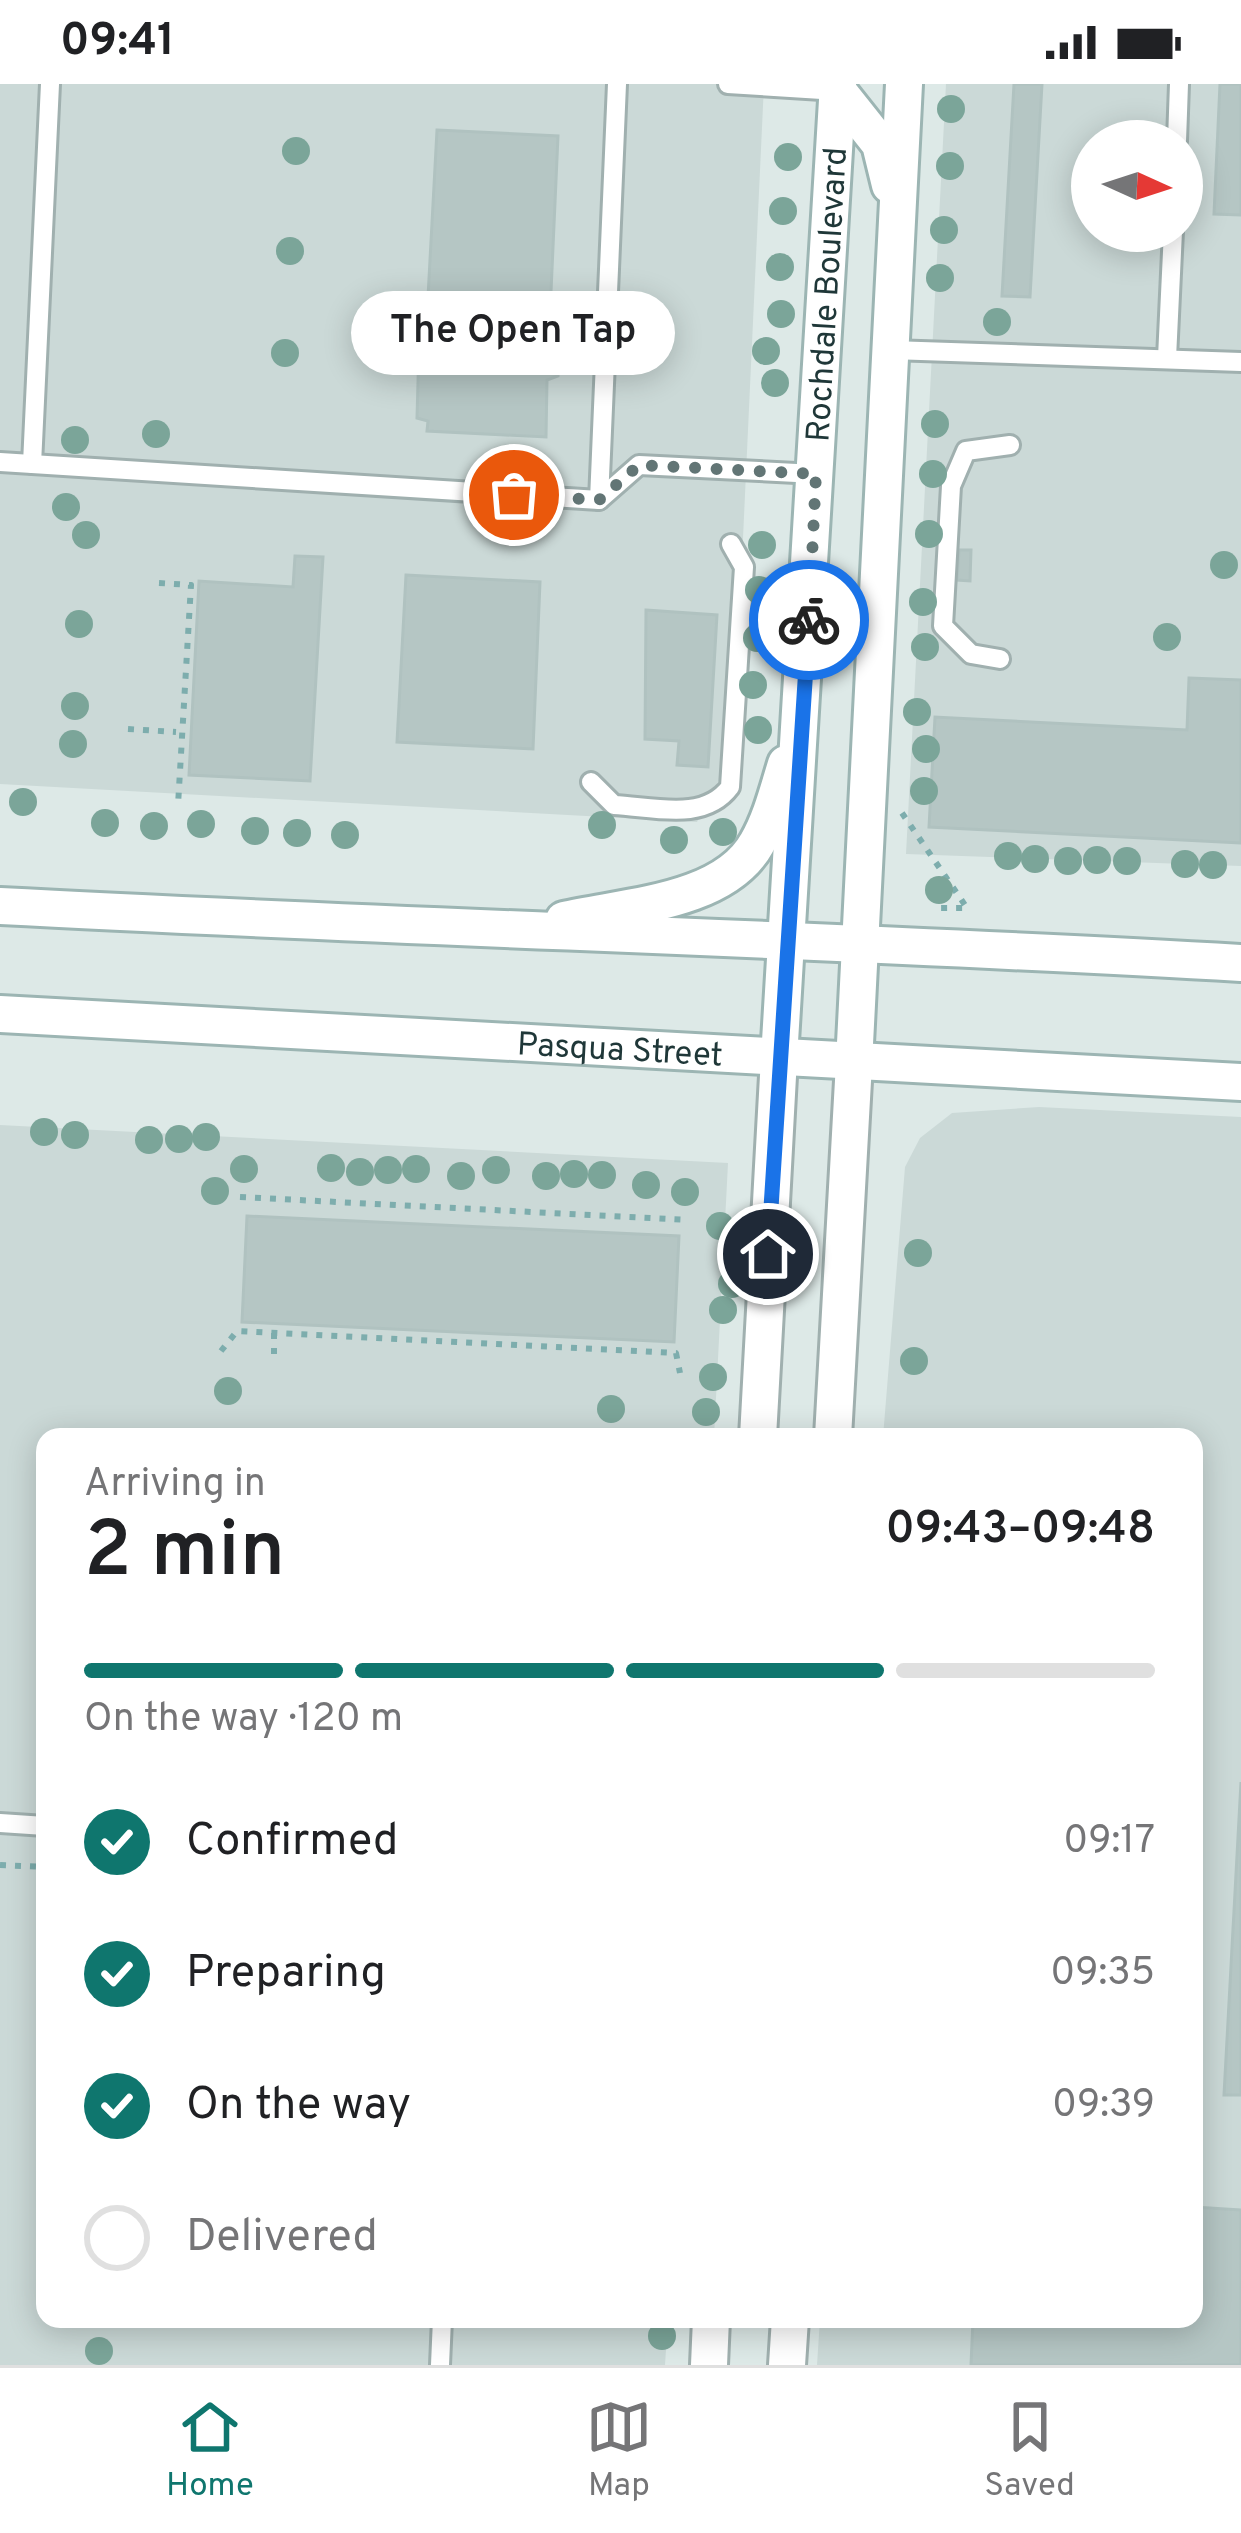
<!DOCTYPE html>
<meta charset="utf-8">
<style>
:root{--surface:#fff;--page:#f2f2f2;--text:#202124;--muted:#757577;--line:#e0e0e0;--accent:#0f766e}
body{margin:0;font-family:Overpass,sans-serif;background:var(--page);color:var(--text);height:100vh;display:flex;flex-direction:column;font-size:45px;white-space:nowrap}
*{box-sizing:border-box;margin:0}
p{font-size:39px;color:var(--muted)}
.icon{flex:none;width:66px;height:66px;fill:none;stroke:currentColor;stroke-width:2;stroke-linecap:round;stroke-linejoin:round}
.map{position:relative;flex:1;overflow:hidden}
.details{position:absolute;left:36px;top:1344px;width:1167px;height:900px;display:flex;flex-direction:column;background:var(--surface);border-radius:24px;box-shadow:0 6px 30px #0003}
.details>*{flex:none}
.needle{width:78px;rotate:93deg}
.buttons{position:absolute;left:1071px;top:36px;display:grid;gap:24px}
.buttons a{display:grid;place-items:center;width:132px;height:132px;border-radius:50%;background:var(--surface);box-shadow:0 6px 30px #0003;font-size:60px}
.pin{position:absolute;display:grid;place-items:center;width:102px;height:102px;color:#fff;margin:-51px;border:6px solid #fff;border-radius:50%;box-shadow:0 3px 12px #0007}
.courier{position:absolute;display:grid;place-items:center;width:120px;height:120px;margin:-60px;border:9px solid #1a73e8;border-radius:50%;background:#fff;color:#222;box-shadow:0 3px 15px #0007}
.bubble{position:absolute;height:84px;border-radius:42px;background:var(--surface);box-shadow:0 6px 30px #0003;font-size:39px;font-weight:600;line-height:84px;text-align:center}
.head em{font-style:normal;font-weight:600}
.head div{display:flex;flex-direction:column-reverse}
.head{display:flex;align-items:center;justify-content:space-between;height:204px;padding:0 48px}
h1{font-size:78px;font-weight:600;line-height:90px}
.bar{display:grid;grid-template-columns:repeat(4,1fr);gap:18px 12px;align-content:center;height:144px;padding:0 48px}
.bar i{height:15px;border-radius:9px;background:var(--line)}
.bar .on{background:var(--accent)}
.bar p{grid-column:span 4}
ol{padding:0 48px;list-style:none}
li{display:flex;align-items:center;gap:36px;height:132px}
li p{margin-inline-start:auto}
li .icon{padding:12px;border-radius:50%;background:var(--accent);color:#fff;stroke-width:4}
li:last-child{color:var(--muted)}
li i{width:66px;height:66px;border:6px solid var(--line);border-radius:50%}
.status{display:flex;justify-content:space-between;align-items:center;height:84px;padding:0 60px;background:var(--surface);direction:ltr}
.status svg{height:33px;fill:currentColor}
.dock{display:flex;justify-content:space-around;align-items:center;height:168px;border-top:3px solid var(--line);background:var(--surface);font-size:33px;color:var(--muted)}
.dock a{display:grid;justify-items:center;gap:6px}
.dock .on{color:var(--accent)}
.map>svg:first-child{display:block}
</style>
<div class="status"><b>09:41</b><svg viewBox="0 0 49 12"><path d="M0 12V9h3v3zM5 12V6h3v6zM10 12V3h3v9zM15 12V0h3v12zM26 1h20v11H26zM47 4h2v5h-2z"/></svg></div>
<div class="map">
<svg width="1241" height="2281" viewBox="0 0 1241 2281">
<rect width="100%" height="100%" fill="#dde9e7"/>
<g fill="#cbd9d7" fill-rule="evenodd">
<path d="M0 0H764L733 670 697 738 0 700Z"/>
<path d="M946 0H1241V782L906 770ZM1092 57H1182V147H1092Z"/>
<path d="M1039 1023 1241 1033V2281H817L820 2235H1194V1353H883L905 1083 920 1054 952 1029Z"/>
<path d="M0 1041 728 1079 714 1353H45V2235H668L665 2281H0Z"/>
</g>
<g fill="#b5c6c4" stroke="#b0c2c0" stroke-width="3">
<path d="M1014 0H1042L1030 213 1002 212Z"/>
<path d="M1220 0H1241V131L1214 130Z"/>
<path d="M437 46 558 52 549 252 560 253 558 292 547 296 546 353 427 347 428 337 417 334 420 225 428 213Z"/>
<path d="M959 466H971L970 497 957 496Z"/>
<path d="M295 472 323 473 310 697 189 691 199 497 293 503Z"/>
<path d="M406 491 540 498 533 665 397 658Z"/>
<path d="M646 526 717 531 708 683 677 681 679 657 645 655Z"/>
<path d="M1189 594 1241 596V759L929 743 935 633 1187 646Z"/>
<path d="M247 1132 679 1152 674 1258 242 1238Z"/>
<path d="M1241 1698V2011H1224Z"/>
<path d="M1194 2123 1241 2126V2281H971L973 2235H1194Z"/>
</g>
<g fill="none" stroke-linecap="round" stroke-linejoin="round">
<g stroke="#a0b0af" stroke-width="24">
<g id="service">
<path d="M728 0 838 7"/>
<path d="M1177 57 1179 0"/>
<path d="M891 266 1241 278"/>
<path d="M1167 274 1173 147"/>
<path d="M0 378 599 416 639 381 816 390"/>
<path d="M32 380 50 0"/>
<path d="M599 416 617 0"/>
<path d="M1000 575 971 570 943 542 951 402 966 367 1010 361"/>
<path d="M591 698 614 721C654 723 704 738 730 703L744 483 731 460"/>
<path d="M0 1739 45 1742"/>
<path d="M440 2281 442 2235"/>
</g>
</g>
<g stroke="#a0b0af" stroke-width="42">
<g id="tertiary">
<path d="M758 1353 779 974"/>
<path d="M833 1353 854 979"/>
<path d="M709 2281 711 2235"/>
<path d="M787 2281 790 2235"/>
</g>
</g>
<g stroke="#9cb5b3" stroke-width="42">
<g id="secondary">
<path d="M838 7 880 60 890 101"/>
<path d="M0 822C414 844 827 855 1241 879"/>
<path d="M564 836C624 822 724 819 757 759 771 735 778 706 786 680"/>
<path id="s1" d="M0 930 1241 998"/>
<path id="s2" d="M779 974 838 0"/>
<path d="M854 979 904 0"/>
</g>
</g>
<g stroke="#7dadad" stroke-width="6" stroke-dasharray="6 9" stroke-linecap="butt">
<path d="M159 499 191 501 178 721"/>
<path d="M128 645 176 648"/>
<path d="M902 729 967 824H936"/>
<path d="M240 1113 688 1136"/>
<path d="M221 1267 237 1247 676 1269 680 1289"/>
<path d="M274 1270V1249"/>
<path d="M0 1781 45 1783"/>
</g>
<use href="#service" stroke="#fff" stroke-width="18"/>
<use href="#tertiary" stroke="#fff" stroke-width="36"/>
<use href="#secondary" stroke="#fff" stroke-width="36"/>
</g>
<g fill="#7ba599">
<circle cx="951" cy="25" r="14"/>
<circle cx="296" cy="67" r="14"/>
<circle cx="788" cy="73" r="14"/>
<circle cx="950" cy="82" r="14"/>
<circle cx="783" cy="127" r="14"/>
<circle cx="944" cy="146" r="14"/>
<circle cx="290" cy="167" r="14"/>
<circle cx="780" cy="183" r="14"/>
<circle cx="940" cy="194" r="14"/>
<circle cx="781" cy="230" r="14"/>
<circle cx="997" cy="238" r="14"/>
<circle cx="766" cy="267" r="14"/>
<circle cx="285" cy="269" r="14"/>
<circle cx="775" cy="299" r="14"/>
<circle cx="935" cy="340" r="14"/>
<circle cx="156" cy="350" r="14"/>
<circle cx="75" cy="356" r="14"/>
<circle cx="933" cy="390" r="14"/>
<circle cx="66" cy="423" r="14"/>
<circle cx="929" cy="450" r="14"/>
<circle cx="86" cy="451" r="14"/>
<circle cx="762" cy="461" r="14"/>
<circle cx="1224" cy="481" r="14"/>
<circle cx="759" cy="506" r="14"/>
<circle cx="923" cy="518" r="14"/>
<circle cx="79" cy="540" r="14"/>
<circle cx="1167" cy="553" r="14"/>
<circle cx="757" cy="554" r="14"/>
<circle cx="925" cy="563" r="14"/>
<circle cx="753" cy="601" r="14"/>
<circle cx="75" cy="622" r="14"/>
<circle cx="917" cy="628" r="14"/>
<circle cx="758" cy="646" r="14"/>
<circle cx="73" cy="660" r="14"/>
<circle cx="926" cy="665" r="14"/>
<circle cx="924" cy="707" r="14"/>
<circle cx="23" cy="718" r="14"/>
<circle cx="105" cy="739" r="14"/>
<circle cx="201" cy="740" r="14"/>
<circle cx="602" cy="741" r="14"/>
<circle cx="154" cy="742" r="14"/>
<circle cx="255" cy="747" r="14"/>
<circle cx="723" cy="748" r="14"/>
<circle cx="297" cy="749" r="14"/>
<circle cx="345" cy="751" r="14"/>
<circle cx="674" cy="756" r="14"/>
<circle cx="1008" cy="772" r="14"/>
<circle cx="1035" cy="775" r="14"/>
<circle cx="1097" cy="776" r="14"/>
<circle cx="1068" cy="777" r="14"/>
<circle cx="1127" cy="777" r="14"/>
<circle cx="1185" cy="780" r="14"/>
<circle cx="1213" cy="781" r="14"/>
<circle cx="939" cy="806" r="14"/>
<circle cx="44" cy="1048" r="14"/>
<circle cx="75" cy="1051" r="14"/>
<circle cx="206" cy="1053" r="14"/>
<circle cx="179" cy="1055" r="14"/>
<circle cx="149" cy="1056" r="14"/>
<circle cx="331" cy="1084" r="14"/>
<circle cx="244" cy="1085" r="14"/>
<circle cx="416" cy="1085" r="14"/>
<circle cx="388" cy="1086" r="14"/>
<circle cx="496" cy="1086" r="14"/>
<circle cx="360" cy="1088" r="14"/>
<circle cx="574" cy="1090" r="14"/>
<circle cx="602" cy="1091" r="14"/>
<circle cx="461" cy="1092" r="14"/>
<circle cx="546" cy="1092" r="14"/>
<circle cx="646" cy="1101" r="14"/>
<circle cx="215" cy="1107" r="14"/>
<circle cx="685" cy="1108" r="14"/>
<circle cx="720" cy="1142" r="14"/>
<circle cx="918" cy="1169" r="14"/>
<circle cx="732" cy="1200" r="14"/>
<circle cx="723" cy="1226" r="14"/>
<circle cx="914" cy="1277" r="14"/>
<circle cx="713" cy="1293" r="14"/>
<circle cx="228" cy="1307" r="14"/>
<circle cx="611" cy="1325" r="14"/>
<circle cx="706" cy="1328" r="14"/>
<circle cx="662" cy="2252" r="14"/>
<circle cx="99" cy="2267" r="14"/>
</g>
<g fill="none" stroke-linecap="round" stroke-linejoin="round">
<path stroke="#627575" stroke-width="12" stroke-dasharray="0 21.6" d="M514 411 599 416 639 381 816 390 809 536"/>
<path stroke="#1a73e8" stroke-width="15" d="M768 1170 809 536"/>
</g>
<g text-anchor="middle" stroke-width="9" stroke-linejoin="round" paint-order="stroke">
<g font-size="33" fill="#1f3738" stroke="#edf6f4">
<text dy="12" stroke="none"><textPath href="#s2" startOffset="765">Rochdale Boulevard</textPath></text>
<text dy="12" stroke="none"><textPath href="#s1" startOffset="621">Pasqua Street</textPath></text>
</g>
</g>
</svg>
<div class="buttons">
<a><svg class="needle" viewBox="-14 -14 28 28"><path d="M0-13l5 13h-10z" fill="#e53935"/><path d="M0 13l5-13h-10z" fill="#757577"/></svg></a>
</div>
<div class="pin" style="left:514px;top:411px;background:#ea580c"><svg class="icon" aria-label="bag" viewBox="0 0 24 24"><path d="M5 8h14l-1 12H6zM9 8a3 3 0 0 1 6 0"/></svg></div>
<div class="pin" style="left:768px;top:1170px;background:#1f2937"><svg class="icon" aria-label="home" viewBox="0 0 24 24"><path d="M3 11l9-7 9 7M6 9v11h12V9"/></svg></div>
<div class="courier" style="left:809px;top:536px"><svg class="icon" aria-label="bike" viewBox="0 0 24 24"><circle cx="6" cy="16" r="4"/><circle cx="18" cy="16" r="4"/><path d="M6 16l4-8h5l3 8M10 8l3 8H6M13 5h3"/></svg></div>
<div class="bubble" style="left:351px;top:207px;width:324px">The Open Tap</div>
<section class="details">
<div class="head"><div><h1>2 min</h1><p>Arriving in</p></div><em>09:43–09:48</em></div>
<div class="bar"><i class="on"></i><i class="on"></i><i class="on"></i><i></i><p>On the way · 120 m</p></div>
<ol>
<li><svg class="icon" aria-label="check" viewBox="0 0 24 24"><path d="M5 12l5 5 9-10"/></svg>Confirmed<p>09:17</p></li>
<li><svg class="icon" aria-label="check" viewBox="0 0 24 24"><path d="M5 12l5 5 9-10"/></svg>Preparing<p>09:35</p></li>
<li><svg class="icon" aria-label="check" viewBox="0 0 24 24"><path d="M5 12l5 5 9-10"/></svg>On the way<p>09:39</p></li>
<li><i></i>Delivered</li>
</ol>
</section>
</div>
<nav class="dock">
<a class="on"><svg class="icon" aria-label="home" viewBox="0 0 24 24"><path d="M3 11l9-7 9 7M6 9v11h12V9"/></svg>Home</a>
<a><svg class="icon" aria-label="map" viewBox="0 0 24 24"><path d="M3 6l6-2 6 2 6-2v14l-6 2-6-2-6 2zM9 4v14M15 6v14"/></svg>Map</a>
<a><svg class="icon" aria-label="saved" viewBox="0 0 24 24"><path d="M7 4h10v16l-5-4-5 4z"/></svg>Saved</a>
</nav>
